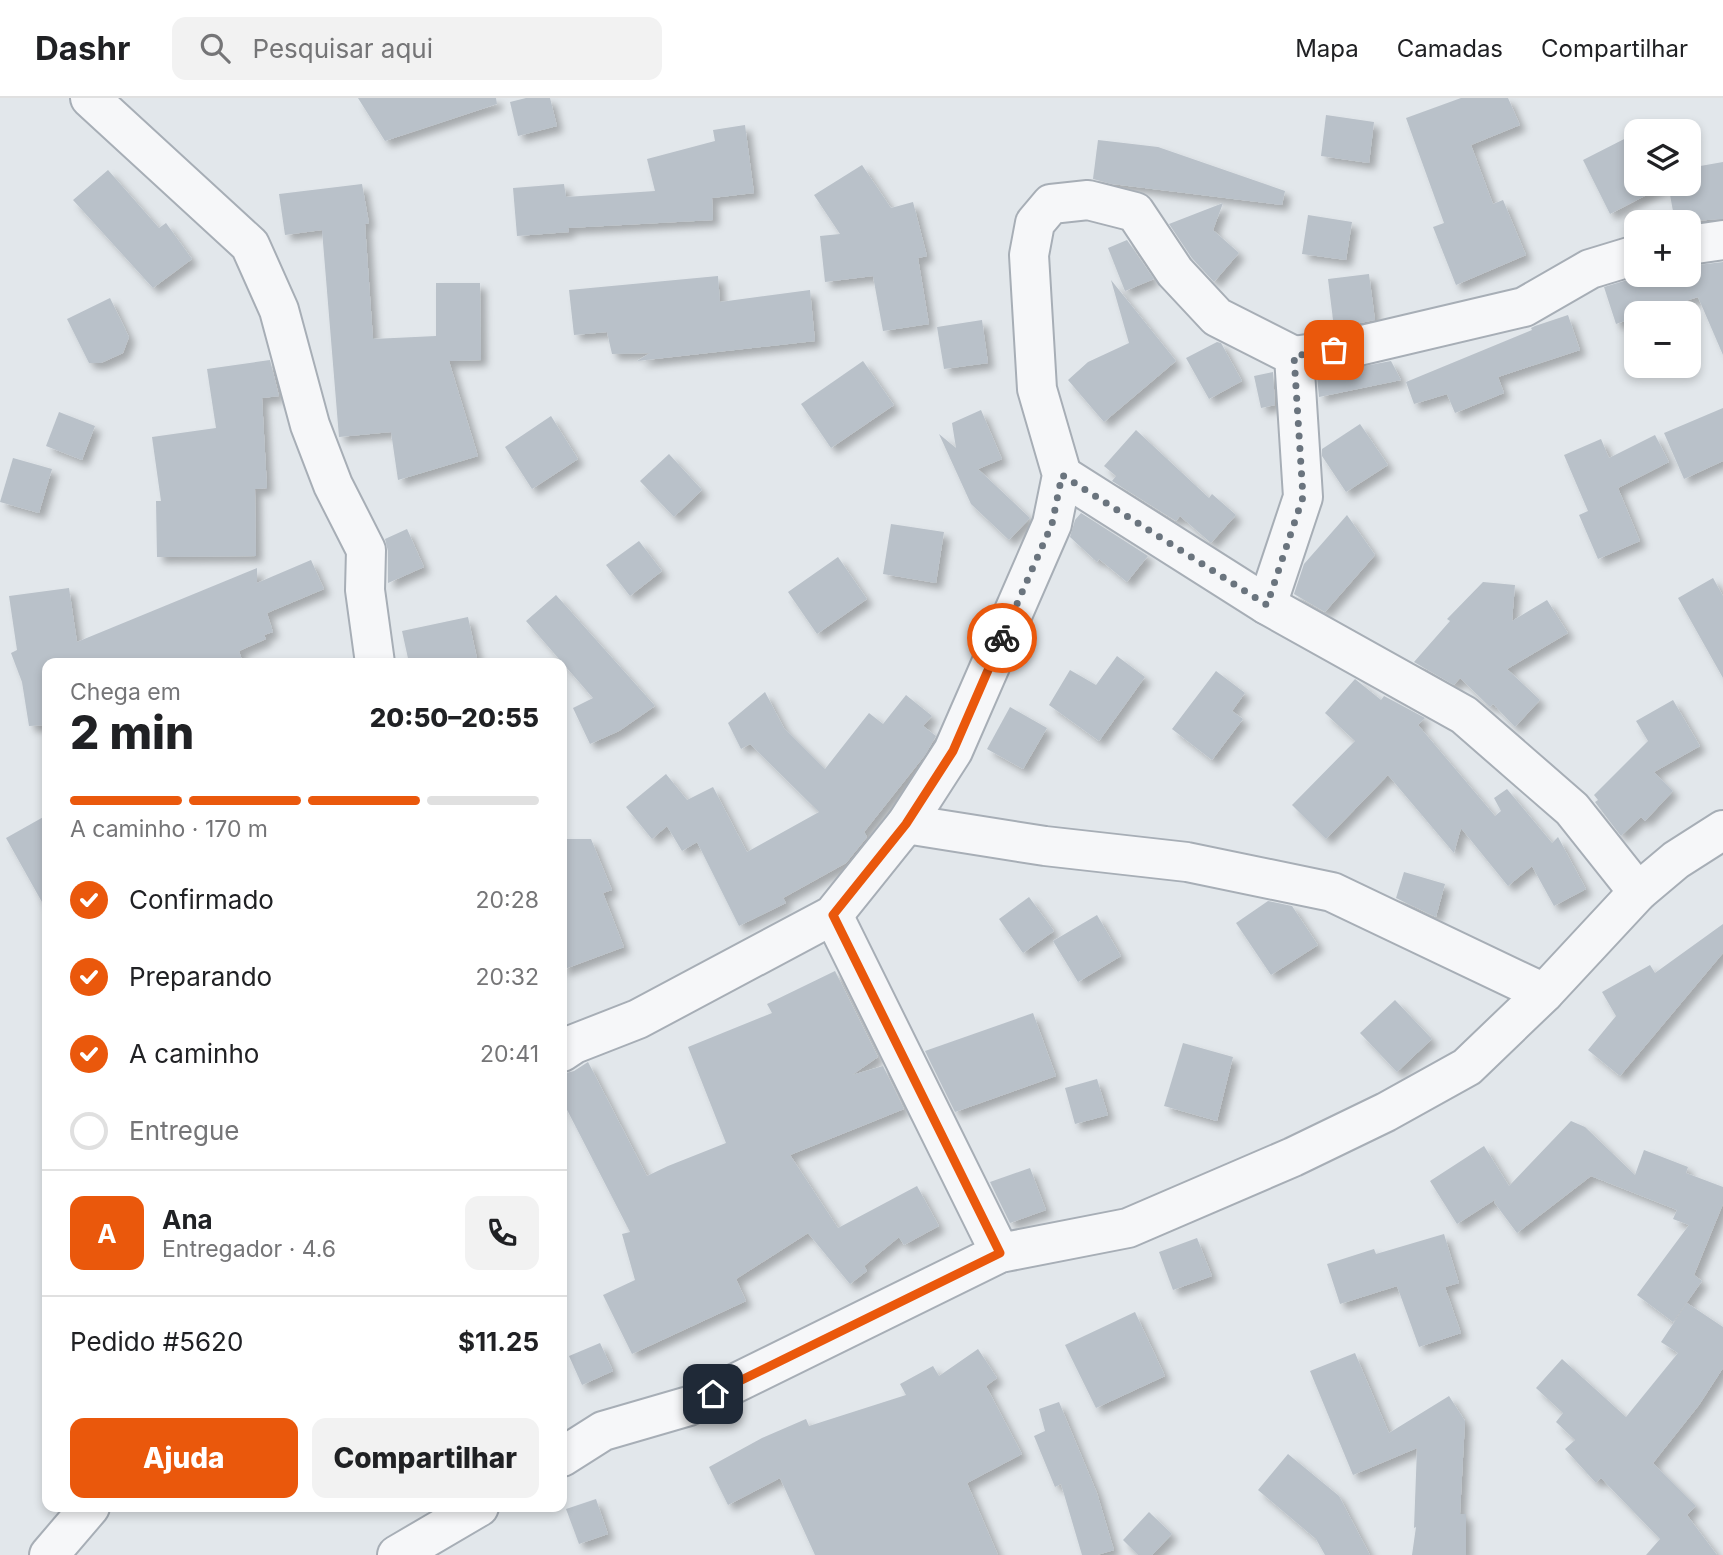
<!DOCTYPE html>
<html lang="pt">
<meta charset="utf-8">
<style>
:root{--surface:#fff;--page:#f2f2f2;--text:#202124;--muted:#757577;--line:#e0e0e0;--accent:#ea580c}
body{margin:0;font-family:Inter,sans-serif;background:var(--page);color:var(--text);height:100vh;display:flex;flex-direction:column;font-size:26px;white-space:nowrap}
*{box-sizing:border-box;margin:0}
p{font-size:23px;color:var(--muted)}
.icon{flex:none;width:38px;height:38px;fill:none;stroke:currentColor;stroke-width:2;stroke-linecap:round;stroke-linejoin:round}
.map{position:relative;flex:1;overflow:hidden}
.sheet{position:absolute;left:42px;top:560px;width:525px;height:854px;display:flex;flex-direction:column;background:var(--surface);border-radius:14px;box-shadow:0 4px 10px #0003}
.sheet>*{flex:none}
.tools{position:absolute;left:1624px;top:21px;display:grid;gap:14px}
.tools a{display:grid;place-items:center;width:77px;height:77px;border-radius:14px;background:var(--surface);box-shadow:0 4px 10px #0003;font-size:35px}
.pin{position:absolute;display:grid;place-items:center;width:60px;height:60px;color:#fff;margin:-30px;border-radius:14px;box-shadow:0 4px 10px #0006}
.courier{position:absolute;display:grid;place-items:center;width:70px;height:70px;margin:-35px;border:5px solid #ea580c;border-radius:50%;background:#fff;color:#222;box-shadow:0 2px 9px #0007}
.overview em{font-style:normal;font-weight:800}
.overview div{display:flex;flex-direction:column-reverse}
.overview{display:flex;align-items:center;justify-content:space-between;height:119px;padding:0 28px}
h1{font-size:46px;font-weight:800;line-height:52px}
.bar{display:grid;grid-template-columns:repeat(4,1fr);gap:10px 7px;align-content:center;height:84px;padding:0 28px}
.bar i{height:9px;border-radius:5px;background:var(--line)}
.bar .active{background:var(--accent)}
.bar p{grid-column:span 4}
.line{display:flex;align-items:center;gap:18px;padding:0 28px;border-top:2px solid var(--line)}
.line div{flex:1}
.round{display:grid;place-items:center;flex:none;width:74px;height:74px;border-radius:14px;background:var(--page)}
ol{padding:0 28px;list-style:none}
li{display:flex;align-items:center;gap:21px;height:77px}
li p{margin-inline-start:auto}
li .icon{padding:7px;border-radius:50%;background:var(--accent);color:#fff;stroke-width:4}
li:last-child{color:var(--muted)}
li i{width:38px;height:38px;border:4px solid var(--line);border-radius:50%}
.cta{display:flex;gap:14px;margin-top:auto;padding:14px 28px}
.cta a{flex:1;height:80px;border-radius:14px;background:var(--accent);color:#fff;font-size:28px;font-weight:800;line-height:80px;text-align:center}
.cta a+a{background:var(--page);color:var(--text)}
header{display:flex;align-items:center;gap:42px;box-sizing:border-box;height:98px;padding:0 35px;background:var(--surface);border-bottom:2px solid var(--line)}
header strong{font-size:33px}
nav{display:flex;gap:38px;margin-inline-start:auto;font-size:24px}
.search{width:490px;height:63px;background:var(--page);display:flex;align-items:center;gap:18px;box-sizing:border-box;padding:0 24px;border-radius:14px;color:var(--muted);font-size:26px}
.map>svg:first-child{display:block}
</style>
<header>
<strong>Dashr</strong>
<div class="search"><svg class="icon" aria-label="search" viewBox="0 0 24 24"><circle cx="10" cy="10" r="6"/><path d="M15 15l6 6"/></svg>Pesquisar aqui</div>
<nav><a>Mapa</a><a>Camadas</a><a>Compartilhar</a></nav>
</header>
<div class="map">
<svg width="1723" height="1457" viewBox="0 0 1723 1457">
<defs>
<filter id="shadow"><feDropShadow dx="6" dy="6" stdDeviation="3.5" flood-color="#0004"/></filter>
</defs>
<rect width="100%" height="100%" fill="#e2e7eb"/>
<g fill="#b9c1c9" filter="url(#shadow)">
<path d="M358 0H496L497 6 385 43Z"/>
<path d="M526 0H550L557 28 518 38 510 4Z"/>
<path d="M1461 0H1508L1520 27 1471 47 1493 106 1503 102 1526 157 1456 187 1433 129 1444 125 1406 20Z"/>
<path d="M1326 17 1374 24 1369 65 1321 58Z"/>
<path d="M745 27 754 95 712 100 713 122 568 130 569 134 517 138 513 90 564 86 566 99 655 93 647 61 715 43 713 32Z"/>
<path d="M1636 35V86H1689V70L1723 64V121L1675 124 1668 86 1610 116 1583 62Z"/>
<path d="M1098 42 1158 49 1285 93 1282 107 1112 86 1093 81Z"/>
<path d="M862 67 891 110 913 104 927 158 918 160 929 226 883 233 873 178 825 184 820 138 840 136 814 97Z"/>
<path d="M108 72 159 130 166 125 192 161 153 190 73 102Z"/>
<path d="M362 86 369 125 365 126 373 241 436 238V185H480L481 262 449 263 478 358 398 382 391 334 339 339 322 132 285 137 279 96Z"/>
<path d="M1223 105 1213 132 1239 155 1214 184 1192 160 1169 126Z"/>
<path d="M1308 117 1352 124 1346 162 1302 156Z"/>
<path d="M1127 142 1154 181 1125 193 1108 150Z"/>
<path d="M1723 164V257L1698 199 1647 215H1636V219L1616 226 1604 189 1644 177H1689V168Z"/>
<path d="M1369 176 1375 222 1334 230 1328 181Z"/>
<path d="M718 178 720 204 810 192 815 243 637 263 650 255 612 256 607 234 574 237 569 192Z"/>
<path d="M1111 182 1176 263 1104 324 1068 282 1088 264 1129 245Z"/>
<path d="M110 200 129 239 123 255 101 265H89L67 221Z"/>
<path d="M1568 217 1580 252 1498 279 1504 295 1455 315 1447 296 1414 306 1406 284 1532 232 1531 230 1535 228Z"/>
<path d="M982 222 988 265 944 271 937 229Z"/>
<path d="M1217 244 1221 245 1242 283 1209 301 1186 260Z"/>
<path d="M270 262 279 298 262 300 267 390 255 391 256 458 157 459 156 403H161L152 339 216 330 207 271Z"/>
<path d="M863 263 894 307 831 350 801 306Z"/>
<path d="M1391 263 1401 282 1319 299 1317 277Z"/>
<path d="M1273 274 1275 307 1261 310 1254 278Z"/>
<path d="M1723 310V363L1684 381 1664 335Z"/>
<path d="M981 312 1002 361 978 371 1030 420 1009 442 971 406 939 336 956 350 952 325Z"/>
<path d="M59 314 95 328 82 362 46 348Z"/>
<path d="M551 318 578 361 532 391 505 349Z"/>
<path d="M1360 326 1388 367 1346 394 1322 358V351Z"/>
<path d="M1136 332 1209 400 1212 396 1236 417 1211 445 1180 418 1176 423 1112 383 1116 378 1104 368Z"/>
<path d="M1655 337 1669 364 1618 390 1640 443 1598 461 1579 417 1588 413 1564 357 1601 341 1609 360Z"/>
<path d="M669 356 702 392 674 419 640 383Z"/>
<path d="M13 360 52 371 39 415 0 404Z"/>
<path d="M1081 415 1148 458 1127 484 1099 461 1097 464 1070 439 1075 422Z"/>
<path d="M1347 417 1375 457 1325 514 1294 496 1304 466Z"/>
<path d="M891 426 944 434 936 485 883 476Z"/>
<path d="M407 431 424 469 388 485V453L385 441Z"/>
<path d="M639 443 662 473 630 498 606 467Z"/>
<path d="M838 459 867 501 817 536 788 494Z"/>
<path d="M311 462 324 491 267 515 273 534 264 537 266 541 239 553 243 565H47V627L29 628 22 584 11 555 17 552 9 498 69 490 77 544 257 470V485Z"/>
<path d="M1713 480 1723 498V580L1678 500Z"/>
<path d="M1483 484 1515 487 1512 523 1547 502 1568 535 1507 571 1540 602 1515 629 1493 606 1490 609 1460 580 1454 587 1414 564 1450 523 1447 521Z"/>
<path d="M556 497 655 608 619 633 590 646 573 610 593 600 526 523Z"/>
<path d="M468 519 478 565H409L402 533Z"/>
<path d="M1117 558 1145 579 1099 643 1049 607 1070 572 1096 587Z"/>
<path d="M1216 573 1245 595 1232 613 1243 621 1212 662 1172 631Z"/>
<path d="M1355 581 1381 602 1384 598 1425 620 1418 627 1495 718 1501 713 1494 700 1507 691 1552 745 1558 739 1586 791 1554 808 1532 768 1508 788 1461 730 1454 755 1388 677 1326 741 1292 707 1355 643 1325 615Z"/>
<path d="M765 594 784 630 825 671 869 615 883 626 906 597 932 618 923 628 936 638 925 657 864 734 867 739 846 765 783 800 786 805 739 828 697 744 682 753 667 728 652 741 626 709 666 676 687 702 713 689 747 754 819 714 750 646 741 651 728 625Z"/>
<path d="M1673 602 1700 648 1654 674 1673 693 1645 723 1641 719 1621 738 1595 704 1598 702 1594 697 1648 643 1636 623Z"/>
<path d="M1010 609 1047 630 1023 671 987 651Z"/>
<path d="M47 717V813L6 740Z"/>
<path d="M562 741H591L612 792 603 795 624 849 562 872Z"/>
<path d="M1404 774 1445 786 1436 819 1396 800Z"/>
<path d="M1029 799 1054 833 1023 855 999 821Z"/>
<path d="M1268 803 1292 808 1318 847 1271 877 1236 825Z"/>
<path d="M1097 817 1121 858 1078 884 1053 843Z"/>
<path d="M1723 826V855L1620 978 1588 952 1616 918 1602 894 1650 867 1655 875Z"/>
<path d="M835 873 878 959 852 977 883 968 904 1011 790 1057 838 1130 917 1088 939 1128 904 1147 899 1139 864 1168 867 1173 850 1186 808 1135 736 1181 746 1203 632 1256 603 1197 635 1182 622 1136 630 1134 562 1002V976L574 973 588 964 647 1078 668 1068 726 1045 688 949 772 915 767 906Z"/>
<path d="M1395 902 1432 941 1397 974 1360 935Z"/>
<path d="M1033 915 1056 978 955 1014 925 953Z"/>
<path d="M1183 945 1233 959 1217 1023 1164 1008Z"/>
<path d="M1097 981 1108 1017 1075 1026 1065 990Z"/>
<path d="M1571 1023 1585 1029 1635 1077 1644 1052 1688 1069 1686 1075 1723 1089V1106L1694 1177 1702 1183 1673 1224 1637 1197 1689 1127 1673 1121 1677 1112 1591 1078 1517 1135 1494 1104 1496 1101 1457 1126 1430 1083 1484 1048 1509 1088Z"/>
<path d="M1030 1070 1046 1112 1010 1125 990 1084Z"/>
<path d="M1444 1136 1459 1185 1445 1189 1461 1235 1419 1249 1397 1188 1340 1206 1327 1166 1374 1151 1376 1156Z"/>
<path d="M1197 1140 1212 1178 1173 1192 1159 1154Z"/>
<path d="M1687 1205 1723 1229V1270L1699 1307 1653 1365 1696 1408 1687 1417 1717 1457H1646L1660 1441 1601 1380 1596 1385 1565 1351 1575 1342 1556 1324 1563 1315 1536 1290 1562 1261 1626 1319 1678 1255 1661 1244Z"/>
<path d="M1135 1214 1165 1278 1096 1310 1065 1247Z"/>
<path d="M600 1245 613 1273 582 1287 569 1258Z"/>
<path d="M978 1251 997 1280 986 1288 1022 1356 967 1385 998 1457H815L780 1380 728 1407 709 1369 762 1340 806 1321 809 1328 906 1297 900 1286 933 1268 939 1278Z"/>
<path d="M1355 1255 1389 1335 1449 1298 1465 1323 1460 1416H1466V1457H1412L1416 1429 1414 1430 1417 1350 1353 1377 1310 1273Z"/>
<path d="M1059 1304 1097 1395 1114 1452 1097 1457H1082L1061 1386 1055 1389 1034 1338 1045 1333 1039 1311Z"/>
<path d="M1288 1356 1339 1398 1370 1457H1325L1316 1441 1258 1392Z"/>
<path d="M596 1401 608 1436 579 1446 566 1411Z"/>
<path d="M1149 1414 1172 1436 1152 1457H1138L1123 1442Z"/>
</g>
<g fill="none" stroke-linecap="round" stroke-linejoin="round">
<g stroke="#a7aeb6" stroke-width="42">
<g id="minor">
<path d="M90 0 250 147 279 212 310 327 333 387 366 452 365 492 375 565"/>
<path d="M1689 147 1723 142"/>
<path d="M1294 258 1354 249 1524 209 1590 171 1636 157"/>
<path d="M1062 377 1267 507 1464 617 1572 711 1638 794"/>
<path d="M906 726 1045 748 1187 764 1332 794 1544 895"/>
<path d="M833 817 1000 1155"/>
<path d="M562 954 574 946 638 921 833 817 906 726 953 653 1052 426 1062 377 1037 291 1029 157 1035 125 1051 106 1088 102 1135 114 1175 174 1217 219 1294 258 1303 399 1267 507"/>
<path d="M562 1359 603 1333 689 1308 1000 1155 1128 1130 1293 1059 1386 1014 1467 969 1544 895 1638 794 1676 762 1723 732"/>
<path d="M49 1457 90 1409"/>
<path d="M397 1457 479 1409"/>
</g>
</g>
<use href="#minor" stroke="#f6f7f9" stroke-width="38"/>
</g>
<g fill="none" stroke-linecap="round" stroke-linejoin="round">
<path stroke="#6a747e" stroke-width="7" stroke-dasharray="0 12.6" d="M1002 540 1052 426 1062 377 1267 507 1303 399 1294 258 1334 252"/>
<path stroke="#ea580c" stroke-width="9" d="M713 1296 1000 1155 833 817 906 726 953 653 1002 540"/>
</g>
</svg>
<div class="tools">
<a><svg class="icon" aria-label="layers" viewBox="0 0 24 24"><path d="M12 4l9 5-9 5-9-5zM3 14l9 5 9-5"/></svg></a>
<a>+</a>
<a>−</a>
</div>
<div class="pin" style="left:1334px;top:252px;background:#ea580c"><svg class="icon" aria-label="bag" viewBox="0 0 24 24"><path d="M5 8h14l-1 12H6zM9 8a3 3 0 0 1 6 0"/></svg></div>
<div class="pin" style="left:713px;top:1296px;background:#1f2937"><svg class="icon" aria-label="home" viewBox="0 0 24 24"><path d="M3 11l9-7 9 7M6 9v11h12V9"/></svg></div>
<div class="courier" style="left:1002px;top:540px"><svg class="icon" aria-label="bike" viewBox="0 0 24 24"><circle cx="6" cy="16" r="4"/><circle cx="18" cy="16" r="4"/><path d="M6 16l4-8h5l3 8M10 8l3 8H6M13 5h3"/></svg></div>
<section class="sheet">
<div class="overview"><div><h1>2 min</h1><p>Chega em</p></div><em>20:50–20:55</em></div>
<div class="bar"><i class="active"></i><i class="active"></i><i class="active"></i><i></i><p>A caminho · 170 m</p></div>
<ol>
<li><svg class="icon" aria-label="check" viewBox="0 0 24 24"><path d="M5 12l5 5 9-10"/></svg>Confirmado<p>20:28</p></li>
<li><svg class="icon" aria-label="check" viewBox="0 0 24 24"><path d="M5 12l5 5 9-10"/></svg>Preparando<p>20:32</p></li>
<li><svg class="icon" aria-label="check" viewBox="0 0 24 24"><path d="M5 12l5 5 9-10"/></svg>A caminho<p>20:41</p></li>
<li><i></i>Entregue</li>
</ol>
<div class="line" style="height:126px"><b class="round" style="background:var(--accent);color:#fff">A</b><div><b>Ana</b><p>Entregador · 4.6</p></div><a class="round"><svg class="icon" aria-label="phone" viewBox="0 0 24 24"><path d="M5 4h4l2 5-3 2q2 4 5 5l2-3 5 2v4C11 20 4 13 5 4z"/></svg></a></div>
<div class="line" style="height:91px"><div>Pedido #5620</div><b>$11.25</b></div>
<div class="cta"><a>Ajuda</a><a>Compartilhar</a></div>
</section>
</div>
